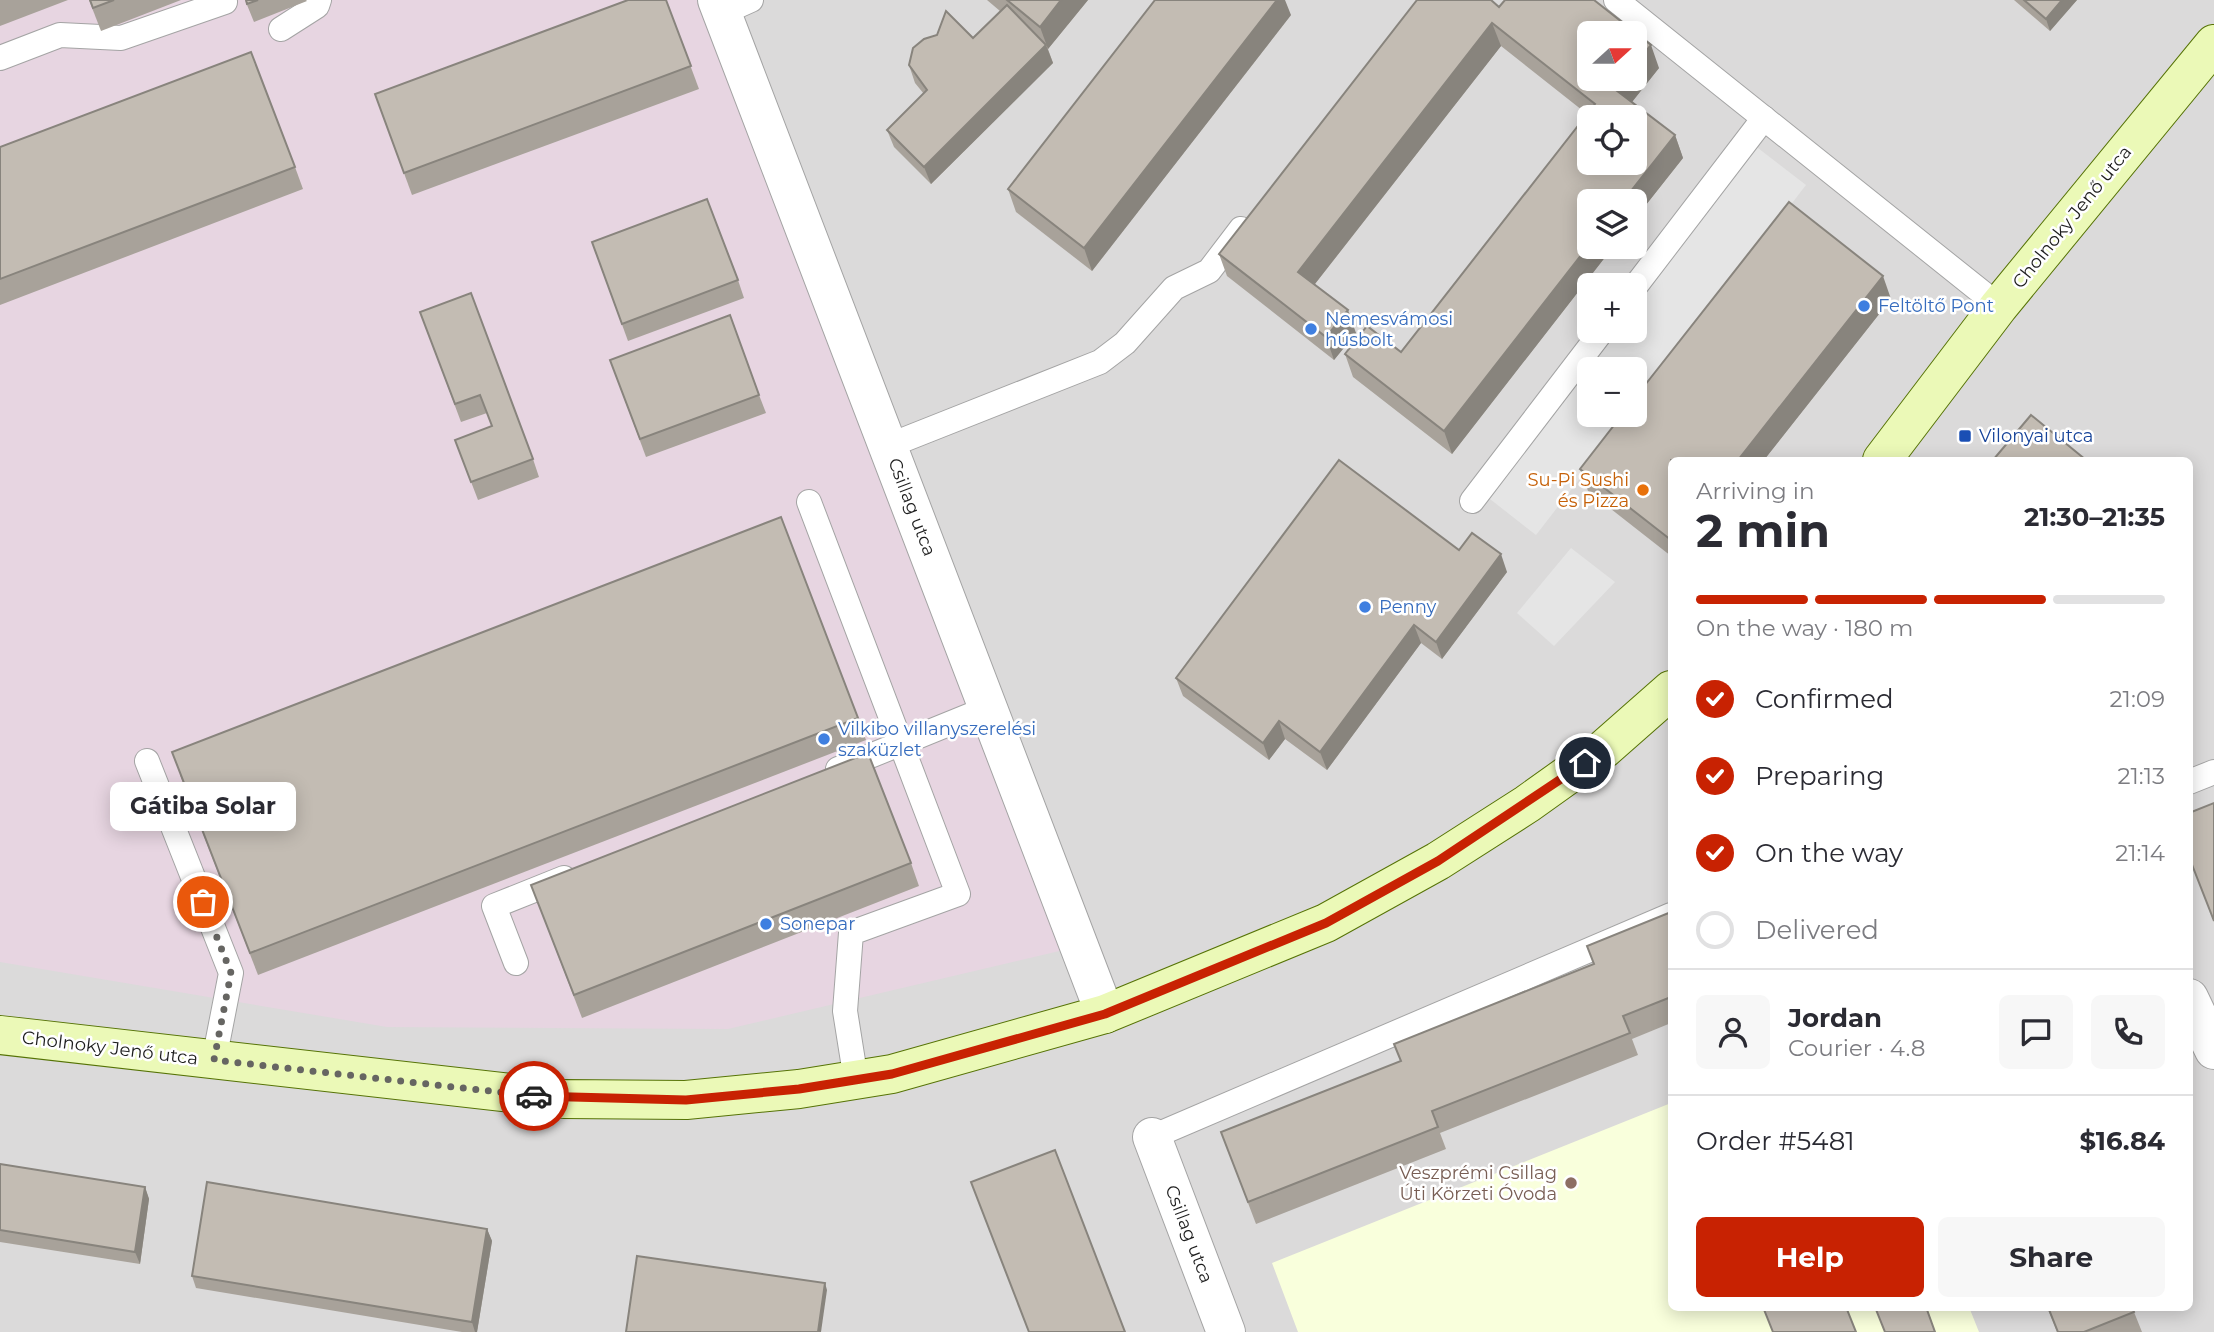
<!DOCTYPE html>
<meta charset="utf-8">
<style>
:root{--surface:#fff;--page:#f7f7f7;--text:#2b2b33;--muted:#7c7c81;--line:#e1e1e2;--accent:#c82202}
body{margin:0;font-family:Montserrat,sans-serif;background:var(--page);color:var(--text);height:100vh;display:flex;flex-direction:column;font-size:26px;white-space:nowrap}
*{box-sizing:border-box;margin:0}
p{font-size:23px;color:var(--muted)}
.icon{flex:none;width:38px;height:38px;fill:none;stroke:currentColor;stroke-width:2;stroke-linecap:round;stroke-linejoin:round}
.map{position:relative;flex:1;overflow:hidden}
.panel{position:absolute;left:1668px;top:457px;width:525px;height:854px;display:flex;flex-direction:column;background:var(--surface);border-radius:10px;box-shadow:0 4px 18px #0003}
.panel>*{flex:none}
.needle{width:46px;rotate:69deg}
.tools{position:absolute;left:1577px;top:21px;display:grid;gap:14px}
.tools a{display:grid;place-items:center;width:70px;height:70px;border-radius:10px;background:var(--surface);box-shadow:0 4px 18px #0003;font-size:35px}
.pin{position:absolute;display:grid;place-items:center;width:60px;height:60px;color:#fff;margin:-30px;border:4px solid #fff;border-radius:50%;box-shadow:0 2px 7px #0007}
.courier{position:absolute;display:grid;place-items:center;width:70px;height:70px;margin:-35px;border:5px solid #c82202;border-radius:50%;background:#fff;color:#222;box-shadow:0 2px 9px #0007}
.bubble{position:absolute;height:49px;border-radius:10px;background:var(--surface);box-shadow:0 4px 18px #0003;font-size:23px;font-weight:700;line-height:49px;text-align:center}
.headline em{font-style:normal;font-weight:700}
.headline div{display:flex;flex-direction:column-reverse}
.headline{display:flex;align-items:center;justify-content:space-between;height:119px;padding:0 28px}
h1{font-size:46px;font-weight:700;line-height:52px}
.bar{display:grid;grid-template-columns:repeat(4,1fr);gap:10px 7px;align-content:center;height:84px;padding:0 28px}
.bar i{height:9px;border-radius:5px;background:var(--line)}
.bar .active{background:var(--accent)}
.bar p{grid-column:span 4}
.line{display:flex;align-items:center;gap:18px;padding:0 28px;border-top:2px solid var(--line)}
.line div{flex:1}
.round{display:grid;place-items:center;flex:none;width:74px;height:74px;border-radius:10px;background:var(--page)}
ol{padding:0 28px;list-style:none}
li{display:flex;align-items:center;gap:21px;height:77px}
li p{margin-inline-start:auto}
li .icon{padding:7px;border-radius:50%;background:var(--accent);color:#fff;stroke-width:4}
li:last-child{color:var(--muted)}
li i{width:38px;height:38px;border:4px solid var(--line);border-radius:50%}
.primary-button{display:flex;gap:14px;margin-top:auto;padding:14px 28px}
.primary-button a{flex:1;height:80px;border-radius:10px;background:var(--accent);color:#fff;font-size:28px;font-weight:700;line-height:80px;text-align:center}
.primary-button a+a{background:var(--page);color:var(--text)}
.map>svg:first-child{display:block}
</style>
<div class="map">
<svg width="2214" height="1332" viewBox="0 0 2214 1332">
<rect width="100%" height="100%" fill="#eeece3"/>
<path fill="#dbdada" fill-rule="evenodd" d="M0 0H2214V1332H0ZM1589 33H1634V79H1589ZM1589 117H1634V163H1589ZM1589 201H1634V247H1589ZM1589 285H1634V331H1589ZM1589 369H1634V415H1589ZM1671 460H2189V1307H1671Z"/>
<path fill="#e7d5e1" d="M0 0H704L1072 948 728 1029 387 1027 0 962Z"/>
<path fill="#f9ffdc" d="M1671 1103V1307H1969L1979 1332H1298L1272 1263Z"/>
<g fill="#e5e5e5">
<path d="M1741 135 1806 185 1635 407 1634 369H1589V415H1629L1536 535 1472 485 1590 331H1634V285Z"/>
<path d="M1571 548 1615 582 1554 646 1517 613Z"/>
</g>
<g fill="none" stroke-linecap="round" stroke-linejoin="round">
<g stroke="#a4a4a4" stroke-width="26">
<g id="lane">
<path d="M1616 0 1999 306"/>
<path d="M722 13 751 0"/>
<path d="M281 29 317 6 319 0"/>
<path d="M0 58 60 35 121 38 225 2"/>
<path d="M1634 288 1764 118"/>
<path d="M888 446 1100 362 1125 343 1174 288 1209 271 1241 229"/>
<path d="M1472 501 1602 331"/>
<path d="M809 502 958 894 851 933 845 1011 856 1080"/>
<path d="M147 761 231 973 214 1060"/>
<path d="M838 769 988 708"/>
<path d="M2189 782 2214 772"/>
<path d="M516 963 494 906 564 878"/>
<path d="M1152 1137 1671 915"/>
</g>
</g>
<g stroke="#a4a4a4" stroke-width="40">
<g id="street">
<path d="M717 0 1105 1014"/>
<path d="M2189 998 2214 1050"/>
<path d="M1152 1137 1226 1332"/>
</g>
</g>
<g stroke="#567306" stroke-width="40">
<g id="secondary">
<path d="M1882 460 1999 306 2214 44"/>
<path d="M0 1035 564 1099 686 1100 799 1089 892 1074 1105 1014 1326 923 1438 861 1527 804 1604 749 1671 690"/>
</g>
</g>
<use href="#lane" stroke="#fff" stroke-width="24"/>
<use href="#street" stroke="#fff" stroke-width="38"/>
<use href="#secondary" stroke="#ebf9b7" stroke-width="38"/>
</g>
<g fill="#a8a29a">
<path d="M0 0H68L0 26Z"/>
<path d="M89 0H181L101 31Z"/>
<path d="M245 0H306L307 1 254 22Z"/>
<path d="M666 0 699 89 412 195 375 94Z"/>
<path d="M987 0H1088L1048 49 1053 63 931 184 894 147 887 130 924 94 915 83 909 65 973 38 1000 11Z"/>
<path d="M2014 0H2077L2050 31Z"/>
<path d="M1499 7 1659 68 1632 102 1675 135 1683 158 1634 220V201L1589 247H1613L1452 454 1353 377 1345 354 1401 352 1587 114 1501 46 1315 284 1356 333 1334 360 1227 276 1219 254Z"/>
<path d="M1291 15 1092 271 1016 212 1008 189Z"/>
<path d="M0 147 295 167 303 189 0 305Z"/>
<path d="M592 242 738 280 744 298 628 341Z"/>
<path d="M1891 299 1764 460H1671V556L1588 491 1580 469Z"/>
<path d="M420 312 533 459 539 477 478 500 455 440 492 426 487 413 461 422Z"/>
<path d="M610 360 759 395 766 413 646 457Z"/>
<path d="M1459 550 1507 572 1442 659 1421 643 1327 770 1285 739 1269 760 1183 696 1176 678Z"/>
<path d="M858 718 866 740 258 975 180 775Z"/>
<path d="M911 863 919 886 582 1018 531 885Z"/>
<path d="M1671 912V1023L1632 1039 1638 1055 1440 1133 1446 1149 1256 1224 1221 1132 1401 1061 1594 964Z"/>
<path d="M0 1164 145 1187 149 1199 140 1264 0 1242Z"/>
<path d="M487 1229 492 1241 477 1332H462L196 1288 192 1276Z"/>
<path d="M2047 1307H2132L2142 1332H2057Z"/>
</g>
<g fill="#88847d">
<path d="M1061 0H1088L1048 49 1040 27Z"/>
<path d="M1277 0H1285L1291 15 1092 271 1084 248Z"/>
<path d="M2062 0H2077L2050 31 2046 19Z"/>
<path d="M1492 23 1501 46 1307 294 1298 272Z"/>
<path d="M1046 45 1053 63 931 184 924 167Z"/>
<path d="M1651 45 1659 68 1624 112 1616 90 1625 79H1634V66Z"/>
<path d="M1675 135 1683 158 1634 220V201H1623Z"/>
<path d="M1589 245V247H1613L1452 454 1444 431Z"/>
<path d="M1883 276 1891 299 1764 460H1738Z"/>
<path d="M1348 310 1356 333 1334 360 1326 337Z"/>
<path d="M1501 554 1507 572 1442 659 1436 642Z"/>
<path d="M1414 625 1421 643 1327 770 1320 752Z"/>
<path d="M1279 721 1285 739 1269 760 1263 743Z"/>
<path d="M145 1187 149 1199 140 1264 135 1252Z"/>
<path d="M487 1229 492 1241 477 1332H475L472 1322Z"/>
<path d="M825 1283 827 1290 821 1332H818Z"/>
</g>
<g fill="#c3bcb3" stroke="#88847d" stroke-width="2" fill-rule="evenodd">
<path d="M90 0H114L93 8Z"/>
<path d="M246 0H258L247 4Z"/>
<path d="M628 0H666L691 66 404 173 375 94Z"/>
<path d="M1007 0H1061L1040 27Z"/>
<path d="M1155 0H1277L1084 248 1008 189Z"/>
<path d="M1417 0H1491L1499 7 1505 0H1594L1651 45 1634 66V33H1589V79H1625L1616 90 1675 135 1623 201H1589V245L1444 431 1345 354 1367 326 1401 352 1595 104 1492 23 1298 272 1348 310 1326 337 1219 254ZM1589 117H1634V163H1589Z"/>
<path d="M2024 0H2062L2046 19Z"/>
<path d="M1007 5 1046 45 924 167 887 130 927 90 909 65 913 48 924 39 937 35 946 11 973 38Z"/>
<path d="M251 52 295 167 0 279V147Z"/>
<path d="M707 199 738 280 622 324 592 242Z"/>
<path d="M1789 202 1883 276 1738 460H1671V540L1580 469 1622 415H1634V399Z"/>
<path d="M471 293 533 459 471 482 455 440 492 426 480 395 455 404 420 312Z"/>
<path d="M730 315 759 395 640 439 610 360Z"/>
<path d="M2031 415 2086 460H1993Z"/>
<path d="M1339 460 1459 550 1472 533 1501 554 1436 642 1414 625 1320 752 1279 721 1263 743 1176 678Z"/>
<path d="M781 517 858 718 250 953 172 752Z"/>
<path d="M868 753 911 863 574 995 531 885Z"/>
<path d="M2214 803V921L2189 857V813Z"/>
<path d="M1671 912V997L1623 1016 1630 1033 1432 1111 1438 1127 1248 1202 1221 1132 1401 1061 1394 1044 1594 964 1587 946Z"/>
<path d="M1055 1150 1125 1332H1029L971 1182Z"/>
<path d="M0 1164 145 1187 135 1252 0 1230Z"/>
<path d="M207 1182 487 1229 472 1322 192 1276Z"/>
<path d="M637 1256 825 1283 818 1332H626Z"/>
<path d="M1763 1307H1846L1856 1332H1773Z"/>
<path d="M1875 1307H1926L1935 1332H1884H1885Z"/>
<path d="M2048 1307H2132L2134 1312 2084 1332H2058Z"/>
</g>
<g fill="none" stroke-linecap="round" stroke-linejoin="round">
<path stroke="#666562" stroke-width="7" stroke-dasharray="0 12.6" d="M203 902 231 973 214 1060 534 1096"/>
<path stroke="#c82202" stroke-width="9" d="M534 1096 686 1100 799 1089 892 1074 1105 1014 1326 923 1438 861 1585 763"/>
</g>
<g fill="#3f7fe0" stroke="#fff" stroke-width="2.5">
<circle cx="1864" cy="306" r="7"/>
<circle cx="1311" cy="329" r="7"/>
<circle cx="1365" cy="607" r="7"/>
<circle cx="824" cy="739" r="7"/>
<circle cx="766" cy="924" r="7"/>
</g>
<rect fill="#1a4fb4" stroke="#fff" stroke-width="2.5" x="1958" y="429" width="14" height="14" rx="3.5"/>
<circle fill="#e8710a" stroke="#fff" stroke-width="2.5" cx="1643" cy="490" r="7"/>
<circle fill="#8d6e63" stroke="#fff" stroke-width="2.5" cx="1571" cy="1183" r="7"/>
<g text-anchor="middle" stroke-width="5" stroke-linejoin="round" paint-order="stroke">
<g font-size="18" fill="#1d1d1d" stroke="#fff">
<text transform="translate(2072 217) rotate(-51)" y="6">Cholnoky Jenő utca</text>
<text transform="translate(912 507) rotate(69)" y="6">Csillag utca</text>
<text transform="translate(110 1048) rotate(7)" y="6">Cholnoky Jenő utca</text>
<text transform="translate(1189 1234) rotate(69)" y="6">Csillag utca</text>
</g>
<g font-size="18" fill="#366cbe" stroke="#fff" text-anchor="start">
<text x="1878" y="312">Feltöltő Pont</text>
<text x="1325" y="325">Nemesvámosi<tspan x="1325" dy="21">húsbolt</tspan></text>
<text x="1379" y="613">Penny</text>
<text x="838" y="735">Vilkibo villanyszerelési<tspan x="838" dy="21">szaküzlet</tspan></text>
<text x="780" y="930">Sonepar</text>
</g>
<g font-size="18" fill="#164399" stroke="#fff" text-anchor="start">
<text x="1979" y="442">Vilonyai utca</text>
</g>
<g font-size="18" fill="#c56008" stroke="#fff" text-anchor="end">
<text x="1629" y="486">Su-Pi Sushi<tspan x="1629" dy="21">és Pizza</tspan></text>
</g>
<g font-size="18" fill="#785e54" stroke="#fff" text-anchor="end">
<text x="1557" y="1179">Veszprémi Csillag<tspan x="1557" dy="21">Úti Körzeti Óvoda</tspan></text>
</g>
</g>
</svg>
<div class="tools">
<a><svg class="needle" viewBox="-14 -14 28 28"><path d="M0-13l5 13h-10z" fill="#e53935"/><path d="M0 13l5-13h-10z" fill="#7c7c81"/></svg></a>
<a><svg class="icon" aria-label="locate" viewBox="0 0 24 24"><circle cx="12" cy="12" r="6"/><path d="M12 2v4M12 18v4M2 12h4M18 12h4"/></svg></a>
<a><svg class="icon" aria-label="layers" viewBox="0 0 24 24"><path d="M12 4l9 5-9 5-9-5zM3 14l9 5 9-5"/></svg></a>
<a>+</a>
<a>−</a>
</div>
<div class="pin" style="left:203px;top:902px;background:#ea580c"><svg class="icon" aria-label="bag" viewBox="0 0 24 24"><path d="M5 8h14l-1 12H6zM9 8a3 3 0 0 1 6 0"/></svg></div>
<div class="pin" style="left:1585px;top:763px;background:#1f2937"><svg class="icon" aria-label="home" viewBox="0 0 24 24"><path d="M3 11l9-7 9 7M6 9v11h12V9"/></svg></div>
<div class="courier" style="left:534px;top:1096px"><svg class="icon" aria-label="car" viewBox="0 0 24 24"><path d="M5 17H2v-5l4-1 3-4h7l3 4 3 1v5h-3M9 17h6M6 11h13"/><circle cx="7" cy="17" r="2"/><circle cx="17" cy="17" r="2"/></svg></div>
<div class="bubble" style="left:110px;top:782px;width:186px">Gátiba Solar</div>
<section class="panel">
<div class="headline"><div><h1>2 min</h1><p>Arriving in</p></div><em>21:30–21:35</em></div>
<div class="bar"><i class="active"></i><i class="active"></i><i class="active"></i><i></i><p>On the way · 180 m</p></div>
<ol>
<li><svg class="icon" aria-label="check" viewBox="0 0 24 24"><path d="M5 12l5 5 9-10"/></svg>Confirmed<p>21:09</p></li>
<li><svg class="icon" aria-label="check" viewBox="0 0 24 24"><path d="M5 12l5 5 9-10"/></svg>Preparing<p>21:13</p></li>
<li><svg class="icon" aria-label="check" viewBox="0 0 24 24"><path d="M5 12l5 5 9-10"/></svg>On the way<p>21:14</p></li>
<li><i></i>Delivered</li>
</ol>
<div class="line" style="height:126px"><a class="round"><svg class="icon" aria-label="person" viewBox="0 0 24 24"><circle cx="12" cy="8" r="4"/><path d="M4 21q1-7 8-7t8 7"/></svg></a><div><b>Jordan</b><p>Courier · 4.8</p></div><a class="round"><svg class="icon" aria-label="chat" viewBox="0 0 24 24"><path d="M4 5h16v11H9l-5 4z"/></svg></a><a class="round"><svg class="icon" aria-label="phone" viewBox="0 0 24 24"><path d="M5 4h4l2 5-3 2q2 4 5 5l2-3 5 2v4C11 20 4 13 5 4z"/></svg></a></div>
<div class="line" style="height:91px"><div>Order #5481</div><b>$16.84</b></div>
<div class="primary-button"><a>Help</a><a>Share</a></div>
</section>
</div>
